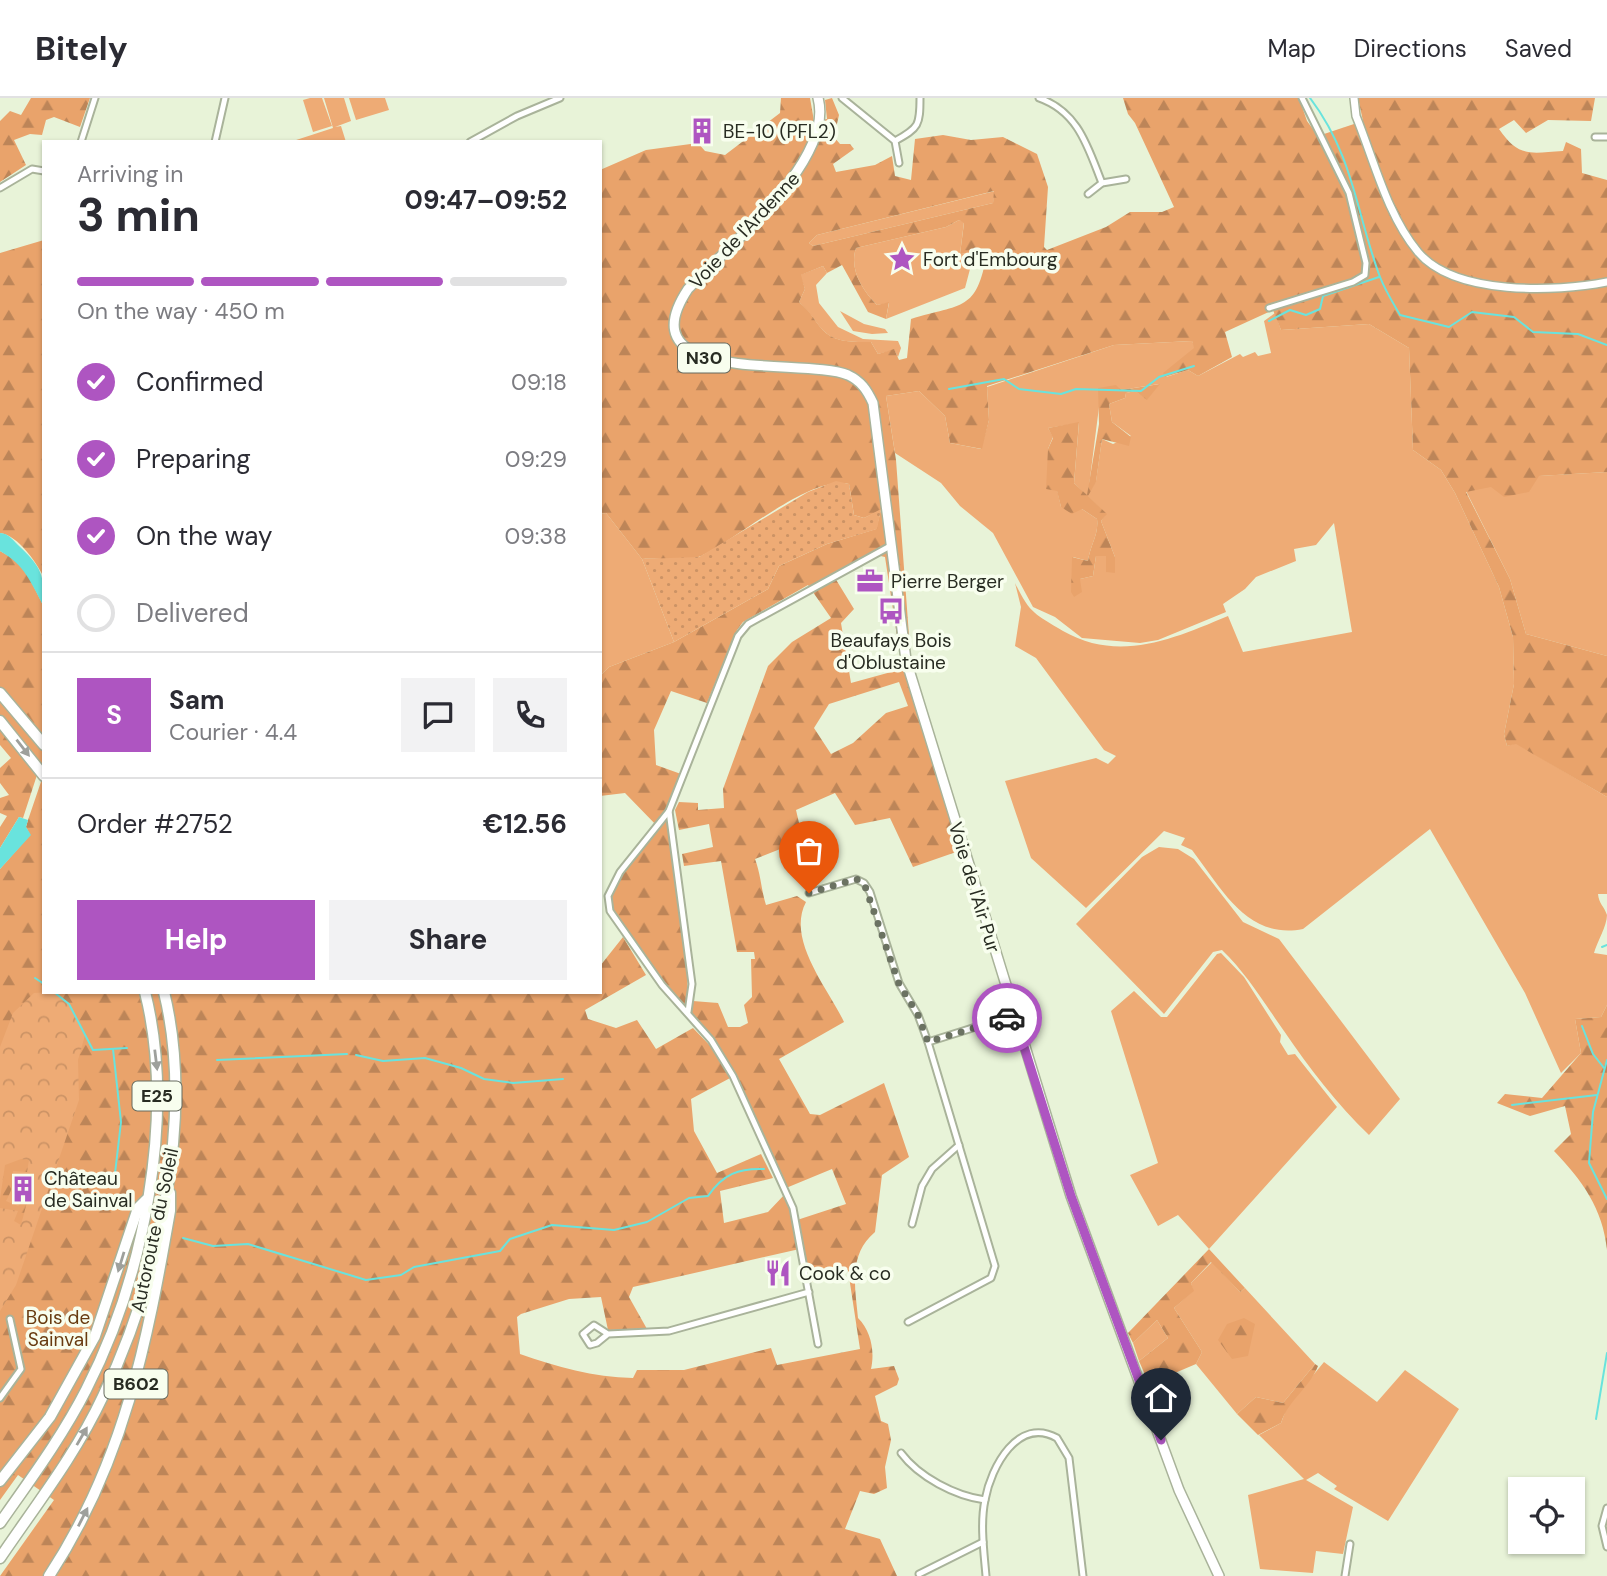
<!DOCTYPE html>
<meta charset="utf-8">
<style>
:root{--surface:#fff;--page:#f2f2f3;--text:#2b2b33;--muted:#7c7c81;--line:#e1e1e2;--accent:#ae55c1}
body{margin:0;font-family:"DM Sans",sans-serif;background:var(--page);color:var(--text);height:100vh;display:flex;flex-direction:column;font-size:26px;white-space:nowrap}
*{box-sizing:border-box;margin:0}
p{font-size:23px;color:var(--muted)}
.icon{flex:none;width:38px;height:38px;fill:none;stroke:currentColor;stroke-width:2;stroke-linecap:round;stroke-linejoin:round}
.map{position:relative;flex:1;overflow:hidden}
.side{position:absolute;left:42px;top:42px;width:560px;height:854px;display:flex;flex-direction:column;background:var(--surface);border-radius:0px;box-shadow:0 2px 5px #0004}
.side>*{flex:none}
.controls{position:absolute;left:1508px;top:1379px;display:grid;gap:14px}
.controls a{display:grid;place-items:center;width:77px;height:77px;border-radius:0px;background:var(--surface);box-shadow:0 2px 5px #0004;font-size:35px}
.pin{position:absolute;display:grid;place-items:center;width:60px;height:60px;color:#fff;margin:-72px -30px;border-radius:50% 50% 50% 0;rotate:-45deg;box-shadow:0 0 7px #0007}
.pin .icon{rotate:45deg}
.courier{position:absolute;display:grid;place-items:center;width:70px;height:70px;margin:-35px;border:5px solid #ae55c1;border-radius:50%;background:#fff;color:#222;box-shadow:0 2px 9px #0007}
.summary em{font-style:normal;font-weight:700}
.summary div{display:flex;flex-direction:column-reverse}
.summary{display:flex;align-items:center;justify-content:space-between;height:119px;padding:0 35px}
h1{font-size:46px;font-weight:700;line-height:52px}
.bar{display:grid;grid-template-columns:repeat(4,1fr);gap:10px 7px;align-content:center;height:84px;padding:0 35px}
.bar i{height:9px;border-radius:5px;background:var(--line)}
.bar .selected{background:var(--accent)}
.bar p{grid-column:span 4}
.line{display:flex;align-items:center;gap:18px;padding:0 35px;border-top:2px solid var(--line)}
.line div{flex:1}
.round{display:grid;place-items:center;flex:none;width:74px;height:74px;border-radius:0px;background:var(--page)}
ol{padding:0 35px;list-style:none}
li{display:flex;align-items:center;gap:21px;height:77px}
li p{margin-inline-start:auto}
li .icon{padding:7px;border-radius:50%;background:var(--accent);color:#fff;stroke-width:4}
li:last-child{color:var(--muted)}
li i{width:38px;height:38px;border:4px solid var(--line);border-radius:50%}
.action{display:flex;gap:14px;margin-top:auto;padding:14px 35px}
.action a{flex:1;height:80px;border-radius:0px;background:var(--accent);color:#fff;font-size:28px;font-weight:700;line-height:80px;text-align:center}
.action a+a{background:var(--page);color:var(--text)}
header{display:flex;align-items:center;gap:42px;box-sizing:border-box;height:98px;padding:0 35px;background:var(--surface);border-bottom:2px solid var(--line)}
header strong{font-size:33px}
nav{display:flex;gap:38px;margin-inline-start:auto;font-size:24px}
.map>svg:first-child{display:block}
</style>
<header>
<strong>Bitely</strong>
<nav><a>Map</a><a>Directions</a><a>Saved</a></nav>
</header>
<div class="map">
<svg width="1607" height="1478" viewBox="0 0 1607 1478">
<defs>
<pattern id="forest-firs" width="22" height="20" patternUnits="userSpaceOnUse" patternTransform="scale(1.75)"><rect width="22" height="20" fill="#e9a36b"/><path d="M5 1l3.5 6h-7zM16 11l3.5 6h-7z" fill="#bd8558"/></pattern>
<pattern id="park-crowns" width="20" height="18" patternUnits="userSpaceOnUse" patternTransform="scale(1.75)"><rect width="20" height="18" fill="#eeab75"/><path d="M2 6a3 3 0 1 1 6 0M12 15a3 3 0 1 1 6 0" fill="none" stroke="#cc9365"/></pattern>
<pattern id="garden-dots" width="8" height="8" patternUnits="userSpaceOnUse" patternTransform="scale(1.75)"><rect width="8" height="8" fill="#eeab75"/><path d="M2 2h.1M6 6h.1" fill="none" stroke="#cc9365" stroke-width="1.8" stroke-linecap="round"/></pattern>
</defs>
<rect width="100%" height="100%" fill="#e8f3d8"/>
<g fill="#eeab75" fill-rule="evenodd">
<path d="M310 0H322L332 28 313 34 303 2Z"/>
<path d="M324 0H344L351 23 335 29 341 28 346 44H290L333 30Z"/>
<path d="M349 0H385L389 12 356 22Z"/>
<path d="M995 93 993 105 813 148 809 145 817 137Z"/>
<path d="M959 122 964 124 960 156H974L965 190 886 221 889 205 877 207C862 192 849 171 856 150L946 129Z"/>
<path d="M823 168 827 175 816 187 819 205 838 229 863 241 898 243 901 250 898 259 894 252 878 256 871 244C857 244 837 245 826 235 817 228 812 215 799 204L805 191 800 177Z"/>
<path d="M840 213 864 226 885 231 888 235 872 236 853 233Z"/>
<path d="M1275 215 1281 232 1369 226 1409 250 1413 352 1441 372 1455 395 1499 489 1513 539 1514 586 1504 636 1507 648 1516 645 1607 699V796H1598C1599 806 1604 808 1607 817 1607 828 1597 844 1594 855L1607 857V907L1601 919 1575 921 1581 955 1561 975 1525 895 1430 731 1303 831C1247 842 1222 791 1192 752L1181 747 1185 740 1164 733 1086 810 1031 760 1005 683 1096 660 1108 666 1116 658 1104 652 1036 560 1015 548 1021 509 1015 485C1030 516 1035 516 1063 533 1119 565 1173 541 1228 518L1243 554 1352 534 1334 425 1316 447 1294 451 1296 463 1256 479 1245 491 1223 506 1226 514 1158 542 1140 545 1082 540 1055 519 1033 509 993 435 960 408 941 385 895 355 886 298 919 293 945 318 950 345 981 351 989 322 987 289 1114 247 1192 243 1195 250 1166 279 1188 272 1198 278 1240 256 1243 259 1255 254 1258 258 1271 255 1264 223ZM1159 286 1147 301 1135 293 1126 295 1125 300 1109 306 1112 324 1131 338 1113 346 1102 341 1096 383 1088 396 1100 301 1121 292ZM1079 325 1074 385 1106 416 1101 423 1115 459V475L1106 457 1096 458 1093 478 1080 481 1073 459 1088 463C1090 447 1099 437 1097 421L1082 411 1061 409 1048 351 1053 339 1048 330Z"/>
<path d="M1607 374V558L1526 536 1510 481 1466 393 1538 378Z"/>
<path d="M606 415 642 461 674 544 609 569 600 578V416Z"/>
<path d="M1159 749 1178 751 1194 761 1243 824 1279 841 1400 1001 1369 1037C1337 1006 1309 970 1284 933 1264 905 1247 876 1222 852L1213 854 1164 916 1076 826 1142 759Z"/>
<path d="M1221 855 1244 879 1281 937 1280 944 1288 957 1295 956 1337 1009 1209 1151 1178 1117 1158 1128 1130 1077 1158 1065 1111 913 1134 893 1161 919H1167L1217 856Z"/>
<path d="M1212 1164 1240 1194 1245 1190 1315 1266 1283 1305 1256 1299 1237 1316 1196 1266 1202 1254 1174 1210 1193 1193 1191 1185Z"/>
<path d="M1157 1222 1168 1240 1139 1263 1133 1245Z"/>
<path d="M1324 1264 1377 1304 1405 1272 1459 1311 1388 1423 1334 1391 1337 1388 1318 1375 1306 1382 1353 1409 1343 1456 1316 1453 1313 1475 1260 1471 1248 1397 1304 1381 1259 1337 1281 1325 1287 1309Z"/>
</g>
<g fill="url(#forest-firs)" fill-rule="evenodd">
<path d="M31 0H90L80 29 54 19 46 22 42 37 30 36 14 42 26 67 0 84V23L10 13 21 17Z"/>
<path d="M781 0H810L814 23 827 21 825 2 832 0 839 17 834 39 840 46H850L854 51 833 66 836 74 875 67 892 58 895 78 911 82 915 41 943 37 971 42 1003 39 1037 56 1048 89 1044 149 1047 152 1106 129 1130 114H1162L1174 109 1135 25 1128 16 1123 0H1299L1307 23 1318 38 1363 23 1358 0H1595L1591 23 1548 22 1526 35 1514 22 1499 31C1519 60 1530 55 1563 53L1566 44 1581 51 1582 75 1607 82V374L1539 378 1529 394 1504 399 1491 389 1466 394 1510 481 1526 536 1607 558V699L1516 646 1507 648 1504 636 1514 586 1513 539 1499 489 1455 395 1441 372 1413 352 1409 250 1369 226 1281 232 1273 212 1225 234 1232 259 1198 278 1188 272 1165 279 1163 275 1194 250 1192 243 1114 247 987 288 989 322 982 351 950 345 945 318 919 293 886 298 896 362 910 551 919 613 959 753 913 769 890 720 855 727 835 695 796 712 803 742 755 761C761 777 761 791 766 807L797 798 806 804C786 842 828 890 844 924L779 961 810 1016 820 1017 884 985 909 1059 882 1077 875 1134C848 1157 855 1188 858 1220 871 1233 875 1253 871 1271L894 1268 899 1281 897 1287 875 1298 881 1323 888 1326 891 1342 885 1369 887 1390 874 1396 860 1393 845 1431 880 1441 897 1478H0L54 1402 18 1377 0 1402V771L30 737 26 729 28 722 44 675V894H600V868L623 839 646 877 585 912 588 921 616 930 637 922 656 951 693 930 721 959 732 979 691 1001 694 1033 717 1075 761 1056 773 1080 720 1093 724 1125 768 1114 785 1096 794 1123 846 1106 832 1071 786 1090 730 969 690 913 693 903 718 905 728 929H740L748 925 744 907 752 899 751 861H755L754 854H737L721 763 684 768 682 756 713 749 709 726 679 732 675 712 679 704 698 705V712L724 710 723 691 768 568 792 544 831 520 808 487 743 524 737 532 707 605 671 593 654 632 656 667 681 676 666 712 674 754 688 864 687 911C663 887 618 834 610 802L622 776 659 730 625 695 600 698V578L609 569 674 544 768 491 779 468 827 446 876 431 881 412 864 420 854 417 849 386C811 376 738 441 701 458 686 464 659 460 642 461L606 415 600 416V72L646 52 698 45 705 53 725 57 780 15ZM994 93 993 105 813 148 809 145 817 137ZM959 122 964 125 960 156 987 154C977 214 963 205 911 221L907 260 899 262 894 251 878 256 871 244C857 244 838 245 826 235 817 228 812 214 799 204L805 191 801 177 823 168 827 175 842 167 868 214 886 221 889 204 877 207C862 192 849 171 856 150L946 129ZM876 457 885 459 902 571 851 585 841 525 854 511 835 480ZM899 584 908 608 886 615 853 645 831 656 814 630 829 606ZM804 1150 810 1184 848 1172 860 1251 777 1267 771 1250 684 1272H637L633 1280C593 1279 557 1269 520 1256L517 1219 521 1216 569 1201 601 1199 608 1232 647 1231 629 1199 633 1189Z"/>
<path d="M44 142V479C35 463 19 438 0 435V155Z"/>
<path d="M1160 286 1147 302 1135 293 1126 295 1125 300 1109 306 1112 324 1131 339 1129 348 1102 341 1096 384 1088 398 1107 416 1101 423 1115 459V475L1106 474V458H1096L1093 478 1080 481 1082 494 1074 499 1071 494 1072 459 1088 463C1090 447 1099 437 1097 421L1082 411 1072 416 1061 409 1057 393 1046 391 1048 351 1053 340 1048 330 1079 324 1074 385 1087 397 1099 326 1098 290 1116 287 1121 292Z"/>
<path d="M0 453 16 462 26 473 44 509V673L37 677 23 720 19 719 0 750V729L7 718 0 715V700L9 697 0 685V670L11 660 0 647Z"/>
<path d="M1607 907V1152C1603 1111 1582 1082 1554 1053L1571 1036 1565 1008 1530 1018 1497 1005 1505 996 1542 1000 1581 955 1575 921 1601 919Z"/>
<path d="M1209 1151 1245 1190 1240 1194 1211 1164 1191 1185 1194 1193 1174 1210 1202 1254 1196 1266 1149 1286 1139 1263 1168 1240 1157 1222 1133 1245 1128 1235Z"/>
<path d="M1244 1220 1255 1226 1248 1258 1232 1261 1218 1242 1227 1226Z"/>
<path d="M1315 1266 1318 1268C1309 1291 1289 1301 1281 1325L1258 1337 1237 1316 1256 1299 1283 1305Z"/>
</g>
<path fill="url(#park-crowns)" d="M54 894 69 906 85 937 78 962 79 1002 16 1187 0 1213V1110L18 1113 14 1123 21 1127 27 1104 23 1103 18 1108 6 1103C12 1092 14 1085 13 1073L27 1074 29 1062 21 1061 5 1067 0 1101V949L13 915 34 895Z"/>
<path fill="url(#garden-dots)" d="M836 383 849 386 854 417 864 420 881 411 877 431 827 446 779 468 768 491 674 544 642 461 699 459 808 394Z"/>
<g fill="#69e3dd">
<path d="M0 435C9 436 11 440 18 447 42 470 44 475 44 509 31 485 25 467 0 453Z"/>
<path d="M19 719 28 722 26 729 31 737 0 771V750Z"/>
</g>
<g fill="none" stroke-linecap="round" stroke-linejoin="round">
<g stroke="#69e3dd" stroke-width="2">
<path d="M1310 0C1354 58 1356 115 1380 179 1385 192 1393 205 1400 217L1449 229 1472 214 1514 219 1533 234 1578 236 1607 247"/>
<path d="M1269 223 1290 212 1306 217 1320 211 1323 198 1379 179"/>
<path d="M949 291 1004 281 1019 291 1061 296 1076 291 1141 293 1159 279 1194 268"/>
<path d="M1602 849 1607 847"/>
<path d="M35 880 44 886"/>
<path d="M54 894 69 906 93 952 127 950"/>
<path d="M1582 928 1593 956 1604 970"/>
<path d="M113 951 121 1024 114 1084"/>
<path d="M356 957 383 963 425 960 461 970 484 981 513 985 563 981"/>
<path d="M217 962 347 956"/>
<path d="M1607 962 1593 1014 1589 1065 1607 1101"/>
<path d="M1512 1007 1597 997"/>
<path d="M183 1140 213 1148 248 1146 366 1182 401 1177 414 1169 500 1153 510 1141 552 1127 614 1132 647 1124 689 1100 708 1098C723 1076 739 1070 764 1071"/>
<path d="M1596 1321 1607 1255"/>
</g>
<g stroke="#a9b39a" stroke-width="9">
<g id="minor">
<path d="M842 0 895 43 899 65"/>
<path d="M1039 0C1079 14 1088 50 1102 85"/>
<path d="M1595 39H1607"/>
<path d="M895 43C919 30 920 27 920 0"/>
<path d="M81 44 95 0"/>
<path d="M215 44 225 0"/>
<path d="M470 44 517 18 560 0"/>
<path d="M0 90 32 71 44 73"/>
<path d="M1088 96 1102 85 1126 81"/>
<path d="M1269 210 1353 184 1365 177 1366 165 1349 95 1302 0"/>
<path d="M669 713 620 774 608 798 610 813 662 887 711 942 733 978 793 1110 818 1246"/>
<path d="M809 795 856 781 864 785 870 794 899 885 918 917 928 944 995 1168 991 1180 908 1224"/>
<path d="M688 914 692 886 669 713 738 538 748 526 892 447"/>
<path d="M928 944 1014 917"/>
<path d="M912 1126 922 1088 932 1071 959 1047"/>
<path d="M608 1236 597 1245 590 1247 583 1236 594 1227 608 1236 669 1233 809 1194"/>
<path d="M0 1300 21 1271 10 1221"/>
<path d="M901 1355C919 1379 955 1398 985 1402"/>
<path d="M1607 1410 1602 1428 1607 1449"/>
<path d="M919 1476 983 1444"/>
<path d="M986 1478C984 1454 980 1426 985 1402 991 1369 1018 1318 1057 1340L1069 1360 1083 1478"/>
<path d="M1345 1478 1350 1446"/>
</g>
</g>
<g stroke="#a9b39a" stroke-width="10">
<path id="tertiary" d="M1354 0 1356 18C1374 62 1387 117 1418 154 1455 198 1556 194 1607 184"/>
</g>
<g stroke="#a9b39a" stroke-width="12">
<path id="primary" d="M818 0C835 62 728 148 688 191 623 289 805 259 848 277 861 283 867 292 873 305L906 562 1071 1098 1179 1392 1219 1478"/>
</g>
<g stroke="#a9b39a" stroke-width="13">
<g id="motorway">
<path d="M0 595 44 647"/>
<path d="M0 623 44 678"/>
<path d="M0 1383 50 1319 95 1238 138 1110 146 1102"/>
<path d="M0 1425C30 1382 62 1339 86 1292 144 1179 176 1017 145 894"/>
<path d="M0 1460C36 1407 76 1356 103 1298 158 1184 195 1020 164 894"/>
<path d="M49 1478C124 1364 147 1245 170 1113V1095"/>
</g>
</g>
<use href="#minor" stroke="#fff" stroke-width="5"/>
<use href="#tertiary" stroke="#fff" stroke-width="7"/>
<use href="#primary" stroke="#fff" stroke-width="9"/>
<use href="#motorway" stroke="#fff" stroke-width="10"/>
</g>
<defs><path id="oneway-solid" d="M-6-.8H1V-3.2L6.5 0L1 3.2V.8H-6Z" transform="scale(1.75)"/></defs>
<g fill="#9ea09c">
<use href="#oneway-solid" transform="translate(23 650) rotate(52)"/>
<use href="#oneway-solid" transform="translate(156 962) rotate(83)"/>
<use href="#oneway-solid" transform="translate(121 1164) rotate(107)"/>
<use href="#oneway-solid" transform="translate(82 1338) rotate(-60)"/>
<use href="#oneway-solid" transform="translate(83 1419) rotate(-63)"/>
</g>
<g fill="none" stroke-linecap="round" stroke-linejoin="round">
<path stroke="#6b7262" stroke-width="7" stroke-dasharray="0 12.6" d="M809 795 856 781 864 785 899 886 918 917 928 944 1007 920"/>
<path stroke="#ae55c1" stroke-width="9" d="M1007 920 1014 917 1071 1098 1161 1342"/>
</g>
<defs>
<g id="building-bare" transform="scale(2.1)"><path d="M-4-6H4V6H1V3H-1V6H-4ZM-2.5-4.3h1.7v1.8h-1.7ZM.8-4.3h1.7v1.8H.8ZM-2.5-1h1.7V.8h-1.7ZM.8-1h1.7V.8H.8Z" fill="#ae55c1" stroke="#f8feee" stroke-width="2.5" paint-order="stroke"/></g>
<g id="sight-bare" transform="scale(2.1)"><path d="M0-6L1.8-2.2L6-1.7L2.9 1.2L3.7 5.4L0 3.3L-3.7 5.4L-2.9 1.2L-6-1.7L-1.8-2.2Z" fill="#ae55c1" stroke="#f8feee" stroke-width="2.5" paint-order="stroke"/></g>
<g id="office-bare" transform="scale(2.1)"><path d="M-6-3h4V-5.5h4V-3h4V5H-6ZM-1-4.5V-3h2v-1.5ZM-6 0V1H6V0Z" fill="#ae55c1" stroke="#f8feee" stroke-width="2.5" paint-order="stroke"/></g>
<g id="bus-bare" transform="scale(2.1)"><path d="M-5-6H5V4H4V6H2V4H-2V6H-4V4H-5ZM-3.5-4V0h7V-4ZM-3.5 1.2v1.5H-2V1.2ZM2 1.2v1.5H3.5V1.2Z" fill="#ae55c1" stroke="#f8feee" stroke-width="2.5" paint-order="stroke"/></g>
<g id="restaurant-bare" transform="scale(2.1)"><path d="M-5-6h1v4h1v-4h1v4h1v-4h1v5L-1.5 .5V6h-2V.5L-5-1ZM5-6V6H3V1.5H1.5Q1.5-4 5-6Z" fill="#ae55c1" stroke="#f8feee" stroke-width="2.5" paint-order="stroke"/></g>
</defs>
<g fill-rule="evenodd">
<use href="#building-bare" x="702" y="33"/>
<use href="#sight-bare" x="902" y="161"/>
<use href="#office-bare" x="870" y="483"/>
<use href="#bus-bare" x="891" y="513"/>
<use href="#building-bare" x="23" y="1091"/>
<use href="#restaurant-bare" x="778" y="1175"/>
</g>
<g text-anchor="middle" stroke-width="7" stroke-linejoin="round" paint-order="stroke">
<g fill="#f8feee" stroke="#666b5f" stroke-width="2">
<rect x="678" y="245.5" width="52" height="29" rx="5"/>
<rect x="132.5" y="983.5" width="49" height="29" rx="5"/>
<rect x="104.5" y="1271.5" width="63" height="29" rx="5"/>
</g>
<g font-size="18" font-weight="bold" fill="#282c22">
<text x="704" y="266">N30</text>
<text x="157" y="1004">E25</text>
<text x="136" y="1292">B602</text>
</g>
<g font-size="19" fill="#282c22" stroke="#f8feee" text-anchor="start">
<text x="723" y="40">BE-10 (PFL2)</text>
<text x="923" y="168">Fort d'Embourg</text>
<text x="891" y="490">Pierre Berger</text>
<text x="891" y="549" text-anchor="middle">Beaufays Bois<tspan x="891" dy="22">d'Oblustaine</tspan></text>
<text x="44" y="1087">Château<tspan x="44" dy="22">de Sainval</tspan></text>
<text x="799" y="1182">Cook &amp; co</text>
</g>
<g font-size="19" fill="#282c22" stroke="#f8feee">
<text transform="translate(744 132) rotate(-47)" y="7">Voie de l'Ardenne</text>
<text transform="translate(975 789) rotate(73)" y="7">Voie de l'Air Pur</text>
<text transform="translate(154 1132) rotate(-78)" y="7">Autoroute du Soleil</text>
</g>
<g font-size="19" fill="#683b10" stroke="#f8feee">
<text x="58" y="1226">Bois de<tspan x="58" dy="22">Sainval</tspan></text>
</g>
</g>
</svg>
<div class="controls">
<a><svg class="icon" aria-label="locate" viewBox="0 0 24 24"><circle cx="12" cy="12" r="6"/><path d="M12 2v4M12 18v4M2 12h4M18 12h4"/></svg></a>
</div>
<div class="pin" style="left:809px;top:795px;background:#ea580c"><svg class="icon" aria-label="bag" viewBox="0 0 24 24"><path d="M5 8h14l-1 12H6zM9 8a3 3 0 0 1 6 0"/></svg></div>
<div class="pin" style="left:1161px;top:1342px;background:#1f2937"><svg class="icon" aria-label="home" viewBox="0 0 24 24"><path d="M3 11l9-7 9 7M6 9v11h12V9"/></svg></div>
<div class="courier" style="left:1007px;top:920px"><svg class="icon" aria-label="car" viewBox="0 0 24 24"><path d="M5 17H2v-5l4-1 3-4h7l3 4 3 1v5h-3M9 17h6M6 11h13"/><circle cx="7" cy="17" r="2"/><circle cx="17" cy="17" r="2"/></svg></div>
<section class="side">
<div class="summary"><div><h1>3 min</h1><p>Arriving in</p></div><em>09:47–09:52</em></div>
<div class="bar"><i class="selected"></i><i class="selected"></i><i class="selected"></i><i></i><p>On the way · 450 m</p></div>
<ol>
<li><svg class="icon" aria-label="check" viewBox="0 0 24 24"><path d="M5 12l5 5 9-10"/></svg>Confirmed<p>09:18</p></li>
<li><svg class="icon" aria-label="check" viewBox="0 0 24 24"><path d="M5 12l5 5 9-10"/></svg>Preparing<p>09:29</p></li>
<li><svg class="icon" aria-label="check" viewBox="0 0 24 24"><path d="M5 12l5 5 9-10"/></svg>On the way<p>09:38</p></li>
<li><i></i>Delivered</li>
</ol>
<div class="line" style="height:126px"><b class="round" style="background:var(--accent);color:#fff">S</b><div><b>Sam</b><p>Courier · 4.4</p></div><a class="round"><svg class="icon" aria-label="chat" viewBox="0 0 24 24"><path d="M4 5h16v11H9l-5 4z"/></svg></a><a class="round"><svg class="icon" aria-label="phone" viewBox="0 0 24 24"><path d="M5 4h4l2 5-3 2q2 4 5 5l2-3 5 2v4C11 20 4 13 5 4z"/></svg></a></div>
<div class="line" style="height:91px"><div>Order #2752</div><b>€12.56</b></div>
<div class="action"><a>Help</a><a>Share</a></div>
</section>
</div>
